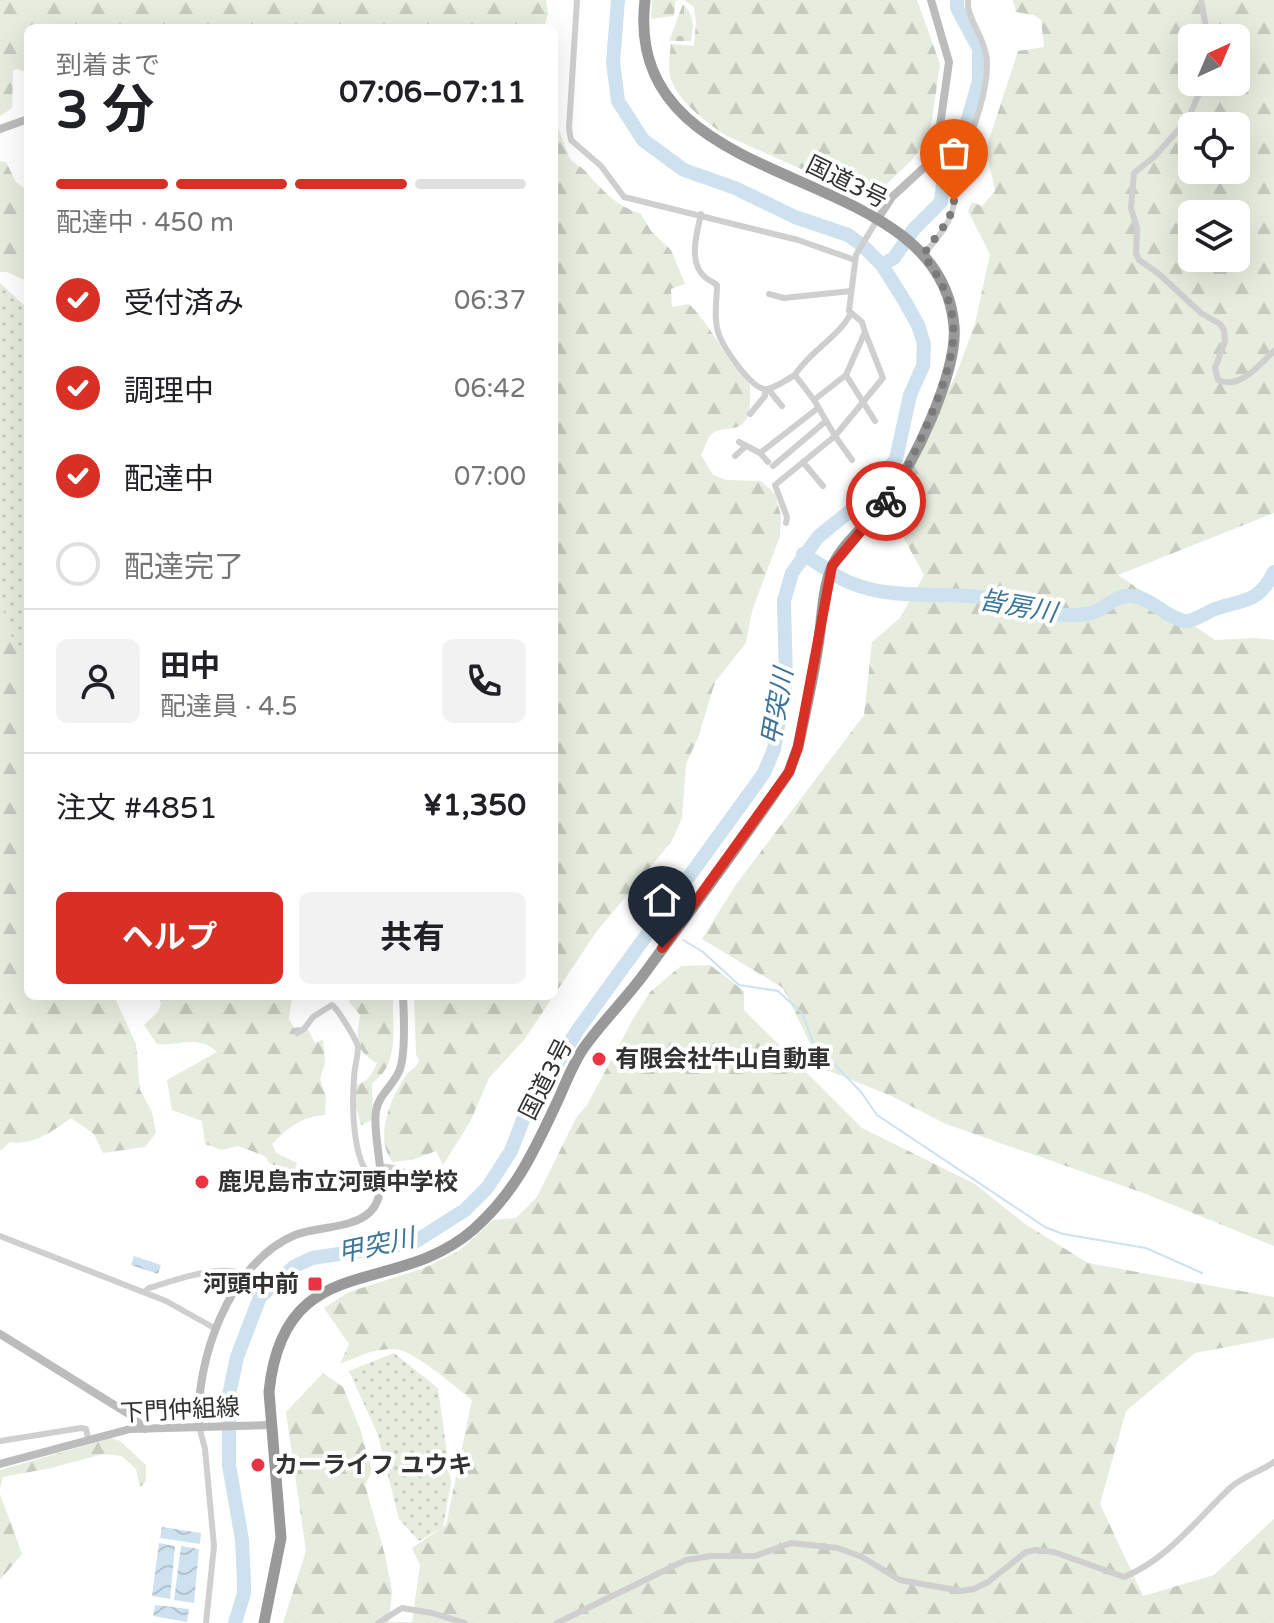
<!DOCTYPE html>
<html lang="ja">
<meta charset="utf-8">
<style>
:root{--surface:#fff;--page:#f2f2f2;--text:#202124;--muted:#757577;--line:#e0e0e0;--accent:#d93025}
body{margin:0;font-family:"Varela Round","Noto Sans JP",sans-serif;background:var(--page);color:var(--text);height:100vh;display:flex;flex-direction:column;font-size:30px;white-space:nowrap}
*{box-sizing:border-box;margin:0}
p{font-size:26px;color:var(--muted)}
.icon{flex:none;width:44px;height:44px;fill:none;stroke:currentColor;stroke-width:2;stroke-linecap:round;stroke-linejoin:round}
.map{position:relative;flex:1;overflow:hidden}
.side{position:absolute;left:24px;top:24px;width:534px;height:976px;display:flex;flex-direction:column;background:var(--surface);border-radius:12px;box-shadow:0 8px 32px #0002}
.side>*{flex:none}
.needle{width:52px;rotate:44deg}
.tools{position:absolute;left:1178px;top:24px;display:grid;gap:16px}
.tools a{display:grid;place-items:center;width:72px;height:72px;border-radius:12px;background:var(--surface);box-shadow:0 8px 32px #0002;font-size:40px}
.pin{position:absolute;display:grid;place-items:center;width:68px;height:68px;color:#fff;margin:-82px -34px;border-radius:50% 50% 50% 0;rotate:-45deg;box-shadow:0 0 8px #0007}
.pin .icon{rotate:45deg}
.courier{position:absolute;display:grid;place-items:center;width:80px;height:80px;margin:-40px;border:6px solid #d93025;border-radius:50%;background:#fff;color:#222;box-shadow:0 2px 10px #0007}
.headline em{font-style:normal;font-weight:700}
.headline div{display:flex;flex-direction:column-reverse}
.headline{display:flex;align-items:center;justify-content:space-between;height:136px;padding:0 32px}
h1{font-size:52px;font-weight:700;line-height:60px}
.bar{display:grid;grid-template-columns:repeat(4,1fr);gap:12px 8px;align-content:center;height:96px;padding:0 32px}
.bar i{height:10px;border-radius:6px;background:var(--line)}
.bar .current{background:var(--accent)}
.bar p{grid-column:span 4}
.line{display:flex;align-items:center;gap:20px;padding:0 32px;border-top:2px solid var(--line)}
.line div{flex:1}
.round{display:grid;place-items:center;flex:none;width:84px;height:84px;border-radius:12px;background:var(--page)}
ol{padding:0 32px;list-style:none}
li{display:flex;align-items:center;gap:24px;height:88px}
li p{margin-inline-start:auto}
li .icon{padding:8px;border-radius:50%;background:var(--accent);color:#fff;stroke-width:4}
li:last-child{color:var(--muted)}
li i{width:44px;height:44px;border:4px solid var(--line);border-radius:50%}
.primary-button{display:flex;gap:16px;margin-top:auto;padding:16px 32px}
.primary-button a{flex:1;height:92px;border-radius:12px;background:var(--accent);color:#fff;font-size:32px;font-weight:700;line-height:92px;text-align:center}
.primary-button a+a{background:var(--page);color:var(--text)}
.map>svg:first-child{display:block}
</style>
<div class="map">
<svg width="1274" height="1623" viewBox="0 0 1274 1623">
<defs>
<pattern id="grass-dots" width="8" height="8" patternUnits="userSpaceOnUse" patternTransform="scale(2)"><rect width="8" height="8" fill="#e6ecde"/><path d="M2 2h.1M6 6h.1" fill="none" stroke="#c6cbbf" stroke-width="1.8" stroke-linecap="round"/></pattern>
<pattern id="forest-firs" width="22" height="20" patternUnits="userSpaceOnUse" patternTransform="scale(2)"><rect width="22" height="20" fill="#e6ecde"/><path d="M5 1l3.5 6h-7zM16 11l3.5 6h-7z" fill="#c6cbbf"/></pattern>
<pattern id="cemetery-stones" width="16" height="16" patternUnits="userSpaceOnUse" patternTransform="scale(2)"><rect width="16" height="16" fill="#e6ecde"/><path d="M2 7V4a2 2 0 0 1 4 0v3zM10 15v-3a2 2 0 0 1 4 0v3z" fill="#c6cbbf"/></pattern>
<pattern id="water-waves" width="16" height="10" patternUnits="userSpaceOnUse" patternTransform="scale(2)"><rect width="16" height="10" fill="#cde2ee"/><path d="M0 5q4-4 8 0t8 0" fill="none" stroke="#b0c2cd"/></pattern>
</defs>
<rect width="100%" height="100%" fill="#fff"/>
<g fill="url(#grass-dots)">
<path d="M0 283 28 309V659L8 632 0 592Z"/>
<path d="M394 1353 438 1388 451 1483 443 1527 419 1541 399 1519 378 1435 349 1371Z"/>
</g>
<g fill="url(#forest-firs)" fill-rule="evenodd">
<path d="M0 0H546L548 14 544 28H28V72L16 69 13 71 12 108 0 116Z"/>
<path d="M652 0H679L675 1 674 16 651 19Z"/>
<path d="M684 0H917L940 64 931 126 924 144 912 160 873 197H864L725 135C705 121 676 100 670 76 668 66 670 54 671 44L694 46 696 23 694 7Z"/>
<path d="M1013 0H1274V513L1118 575 1215 640 1254 638 1274 640V1246L1146 1194 946 1124 889 1095 822 1068 783 988 702 939 735 886 864 715 872 642 900 618 924 575 896 524 891 500 956 375 975 324 990 254 968 211 972 202 982 206 995 191 986 149 1018 51 1044 47 1041 20 1034 15 1016 12ZM1192 38H1236V82H1192ZM1192 126H1236V170H1192ZM1192 214H1236V258H1192Z"/>
<path d="M554 118C559 127 567 155 571 160 575 164 582 167 586 172 604 192 615 205 641 214L651 231 671 250 685 284 671 289 672 307 689 304C705 320 714 336 726 355 733 366 743 375 750 385 750 394 751 409 747 418 739 435 720 423 709 437 706 442 704 450 701 455L713 475 727 480 761 481 775 494 781 516 780 536 752 611 746 643 715 682 699 735 686 764 682 818 676 832 671 842 597 931 524 1040 489 1078 470 1122 443 1165 436 1151 412 1160 393 1162C373 1139 391 1096 407 1074 412 1069 416 1068 419 1061L416 1054 414 996H554Z"/>
<path d="M0 161 6 162 16 182 28 191V296L25 290 27 281 7 272H0Z"/>
<path d="M0 592 8 632 28 659V996H114L136 1044 140 1090 152 1112 156 1133 145 1147 103 1153 94 1134 71 1118C53 1131 33 1146 10 1142L0 1151Z"/>
<path d="M710 965 744 991V1010L862 1128 975 1184 1025 1224 1088 1263 1274 1297V1338L1195 1353 1126 1411 1100 1504 1143 1596 1214 1575 1274 1519V1623H283L306 1551 286 1412 323 1373 343 1387 361 1431 372 1471 365 1485 385 1555 392 1591 389 1622H412L420 1565 412 1548 446 1525 472 1400C455 1387 413 1349 394 1349 374 1348 357 1357 340 1364L349 1344 324 1308 349 1292 424 1268 459 1251 493 1220 516 1218 537 1197 576 1118 587 1105 632 1021 650 992 681 966Z"/>
<path d="M158 996H292L289 1019 294 1028 306 1026 315 1043 323 1039 325 1063 320 1079 326 1096 325 1115C301 1117 289 1127 272 1144L276 1153 297 1163 295 1170 270 1164 265 1156 238 1146 222 1150 205 1144 202 1121 172 1110 167 1080 217 1052C199 1034 180 1046 157 1044L144 1025 158 1012 161 1003Z"/>
<path d="M352 996H392L393 999C392 1029 400 1065 372 1083L373 1119 361 1125 350 1086C366 1084 370 1078 377 1063 354 1051 357 1038 360 1015L349 1002Z"/>
<path d="M111 1438 120 1441 146 1465V1481L140 1487 136 1469 122 1456 103 1454 51 1468 3 1477 0 1488V1470Z"/>
<path d="M0 1494 22 1554 0 1580Z"/>
</g>
<path fill="url(#cemetery-stones)" d="M683 4C695 16 693 26 691 41H669Z"/>
<g fill="url(#water-waves)">
<path d="M134 1256 161 1265 158 1274 131 1265Z"/>
<path d="M162 1527 201 1533 200 1544 160 1538Z"/>
<path d="M159 1543 175 1546 170 1599 152 1596Z"/>
<path d="M181 1546 199 1549 194 1603 174 1600Z"/>
<path d="M155 1605 189 1609 187 1622 153 1616Z"/>
</g>
<g fill="none" stroke-linecap="round" stroke-linejoin="round">
<path stroke="#cde2ee" stroke-width="2" d="M683 940 703 952 739 985 778 991 802 1013 813 1042 861 1092 877 1115 1045 1227 1063 1234 1146 1248 1202 1273"/>
<g stroke="#cde2ee" stroke-width="14">
<path d="M882 265 894 258 914 229 941 202 944 175 963 136 979 81V49L957 8V0"/>
<path d="M803 554 825 568"/>
<path d="M835 575C883 604 939 590 991 598 1025 603 1052 620 1087 614 1104 612 1114 594 1132 596 1151 597 1170 621 1187 621 1196 620 1207 612 1215 609 1244 599 1258 604 1274 572"/>
<path d="M235 1623 244 1593V1581L242 1540 229 1465V1395L237 1357 260 1297 295 1266 312 1258 413 1243 465 1210 487 1188 511 1151 523 1120 577 1031 764 773 774 749 786 682 784 601 792 573 818 537 861 502 896 459 910 395 923 366 924 344 918 325 904 300 882 265 862 245 848 235 795 217 735 188 684 170 643 140 618 101 613 62 618 0"/>
</g>
<g stroke="#cfcfcf" stroke-width="6">
<path d="M577 0 569 128 571 140 601 166 624 197 798 240 855 260"/>
<path d="M1201 0 1208 38"/>
<path d="M1204 82 1188 119 1154 157 1134 173 1131 208 1137 228 1136 253 1139 260 1159 274 1201 313 1220 324 1224 330 1225 341 1215 368 1218 380C1240 390 1260 364 1274 351"/>
<path d="M701 214C697 233 687 263 706 278 709 281 714 282 717 285 717 301 713 319 719 335 724 348 752 391 767 389 776 388 787 379 795 375L814 400"/>
<path d="M923 255C936 240 952 223 954 202 954 189 952 177 955 165 957 158 961 154 964 148 976 126 987 90 987 64 987 39 966 19 968 0"/>
<path d="M769 294 784 298 851 291"/>
<path d="M795 375C810 351 839 337 851 313"/>
<path d="M846 375 875 421"/>
<path d="M768 389 782 406"/>
<path d="M750 414 765 396V389"/>
<path d="M739 442 760 453"/>
<path d="M735 456 746 446"/>
<path d="M852 460 835 436 883 378 865 332"/>
<path d="M768 462 760 453 818 408"/>
<path d="M803 462 823 486"/>
<path d="M773 466 826 421"/>
<path d="M786 523 787 517 775 485 835 436 814 400 846 375 865 332 862 322 849 311 856 255 877 220"/>
<path d="M297 1033 304 1029 313 1017 332 1005C338 1009 357 1041 358 1047 358 1057 354 1068 354 1079 352 1104 351 1174 380 1182"/>
<path d="M379 1166C394 1168 403 1168 413 1180"/>
<path d="M0 1236 166 1301 216 1329"/>
<path d="M144 1292 149 1288C176 1280 216 1264 244 1274"/>
<path d="M199 1426 205 1449 214 1546 206 1623"/>
<path d="M0 1441 81 1428 86 1429 88 1438"/>
<path d="M378 1623 402 1608 432 1613 465 1623"/>
<path d="M557 1623 686 1560 711 1556H755L791 1543 838 1548 862 1557 900 1580 961 1591 974 1589 988 1582 1026 1552 1036 1550 1054 1552 1124 1577C1167 1560 1198 1518 1230 1488 1243 1476 1260 1472 1274 1462"/>
</g>
<g stroke="#bcbcbc" stroke-width="8">
<path d="M0 129 28 119"/>
<path d="M877 220 892 197 930 162 938 140 949 62 931 0"/>
<path d="M0 1334 132 1416 145 1429"/>
<path d="M199 1426C195 1360 230 1262 295 1235 318 1226 352 1229 370 1212 393 1191 371 1139 376 1111 378 1095 395 1084 400 1069 406 1051 404 1015 403 996"/>
<path d="M0 1464 130 1429 270 1425"/>
</g>
<path stroke="#999" stroke-width="11" d="M264 1623 281 1538 269 1392C284 1247 395 1299 474 1229 517 1191 535 1149 559 1098 566 1082 573 1064 583 1049 601 1023 625 1000 644 974 693 907 743 841 789 772L798 747C805 713 813 680 818 646 822 622 822 592 831 569 841 544 868 524 884 503 913 468 958 371 954 326 940 155 621 203 645 0"/>
</g>
<g fill="none" stroke-linecap="round" stroke-linejoin="round">
<path stroke="#7a7a7a" stroke-width="8" stroke-dasharray="0 14.4" d="M886 501C906 473 919 445 932 413 957 351 967 312 923 255L949 219 954 201"/>
<path stroke="#d93025" stroke-width="10" d="M662 948 789 772 798 747 832 566 886 501"/>
</g>
<g fill="#e93543" stroke="#fff" stroke-width="3">
<circle cx="599" cy="1059" r="8"/>
<circle cx="202" cy="1182" r="8"/>
<rect x="307" y="1276" width="16" height="16" rx="4"/>
<circle cx="258" cy="1465" r="8"/>
</g>
<g text-anchor="middle" stroke-width="8" stroke-linejoin="round" paint-order="stroke">
<g font-size="24" fill="#323232" stroke="#fff">
<text transform="translate(847 182) rotate(26)" y="8">国道3号</text>
<text transform="translate(546 1079) rotate(-63)" y="8">国道3号</text>
<text transform="translate(180 1410) rotate(-3)" y="8">下門仲組線</text>
</g>
<g font-size="24" font-weight="bold" fill="#323232" stroke="#fff" text-anchor="start">
<text x="615" y="1067">有限会社牛山自動車</text>
<text x="218" y="1190">鹿児島市立河頭中学校</text>
<text x="299" y="1292" text-anchor="end">河頭中前</text>
<text x="274" y="1473">カーライフ ユウキ</text>
</g>
<g font-size="26" font-style="italic" fill="#3d7598" stroke="#fff">
<text transform="translate(1018 606) rotate(10)" y="9">皆房川</text>
<text transform="translate(777 707) rotate(-80)" y="9">甲突川</text>
<text transform="translate(376 1245) rotate(-12)" y="9">甲突川</text>
</g>
</g>
</svg>
<div class="tools">
<a><svg class="needle" viewBox="-14 -14 28 28"><path d="M0-13l5 13h-10z" fill="#e53935"/><path d="M0 13l5-13h-10z" fill="#757577"/></svg></a>
<a><svg class="icon" aria-label="locate" viewBox="0 0 24 24"><circle cx="12" cy="12" r="6"/><path d="M12 2v4M12 18v4M2 12h4M18 12h4"/></svg></a>
<a><svg class="icon" aria-label="layers" viewBox="0 0 24 24"><path d="M12 4l9 5-9 5-9-5zM3 14l9 5 9-5"/></svg></a>
</div>
<div class="pin" style="left:954px;top:201px;background:#ea580c"><svg class="icon" aria-label="bag" viewBox="0 0 24 24"><path d="M5 8h14l-1 12H6zM9 8a3 3 0 0 1 6 0"/></svg></div>
<div class="pin" style="left:662px;top:948px;background:#1f2937"><svg class="icon" aria-label="home" viewBox="0 0 24 24"><path d="M3 11l9-7 9 7M6 9v11h12V9"/></svg></div>
<div class="courier" style="left:886px;top:501px"><svg class="icon" aria-label="bike" viewBox="0 0 24 24"><circle cx="6" cy="16" r="4"/><circle cx="18" cy="16" r="4"/><path d="M6 16l4-8h5l3 8M10 8l3 8H6M13 5h3"/></svg></div>
<section class="side">
<div class="headline"><div><h1>3 分</h1><p>到着まで</p></div><em>07:06–07:11</em></div>
<div class="bar"><i class="current"></i><i class="current"></i><i class="current"></i><i></i><p>配達中 · 450 m</p></div>
<ol>
<li><svg class="icon" aria-label="check" viewBox="0 0 24 24"><path d="M5 12l5 5 9-10"/></svg>受付済み<p>06:37</p></li>
<li><svg class="icon" aria-label="check" viewBox="0 0 24 24"><path d="M5 12l5 5 9-10"/></svg>調理中<p>06:42</p></li>
<li><svg class="icon" aria-label="check" viewBox="0 0 24 24"><path d="M5 12l5 5 9-10"/></svg>配達中<p>07:00</p></li>
<li><i></i>配達完了</li>
</ol>
<div class="line" style="height:144px"><a class="round"><svg class="icon" aria-label="person" viewBox="0 0 24 24"><circle cx="12" cy="8" r="4"/><path d="M4 21q1-7 8-7t8 7"/></svg></a><div><b>田中</b><p>配達員 · 4.5</p></div><a class="round"><svg class="icon" aria-label="phone" viewBox="0 0 24 24"><path d="M5 4h4l2 5-3 2q2 4 5 5l2-3 5 2v4C11 20 4 13 5 4z"/></svg></a></div>
<div class="line" style="height:104px"><div>注文 #4851</div><b>¥1,350</b></div>
<div class="primary-button"><a>ヘルプ</a><a>共有</a></div>
</section>
</div>
